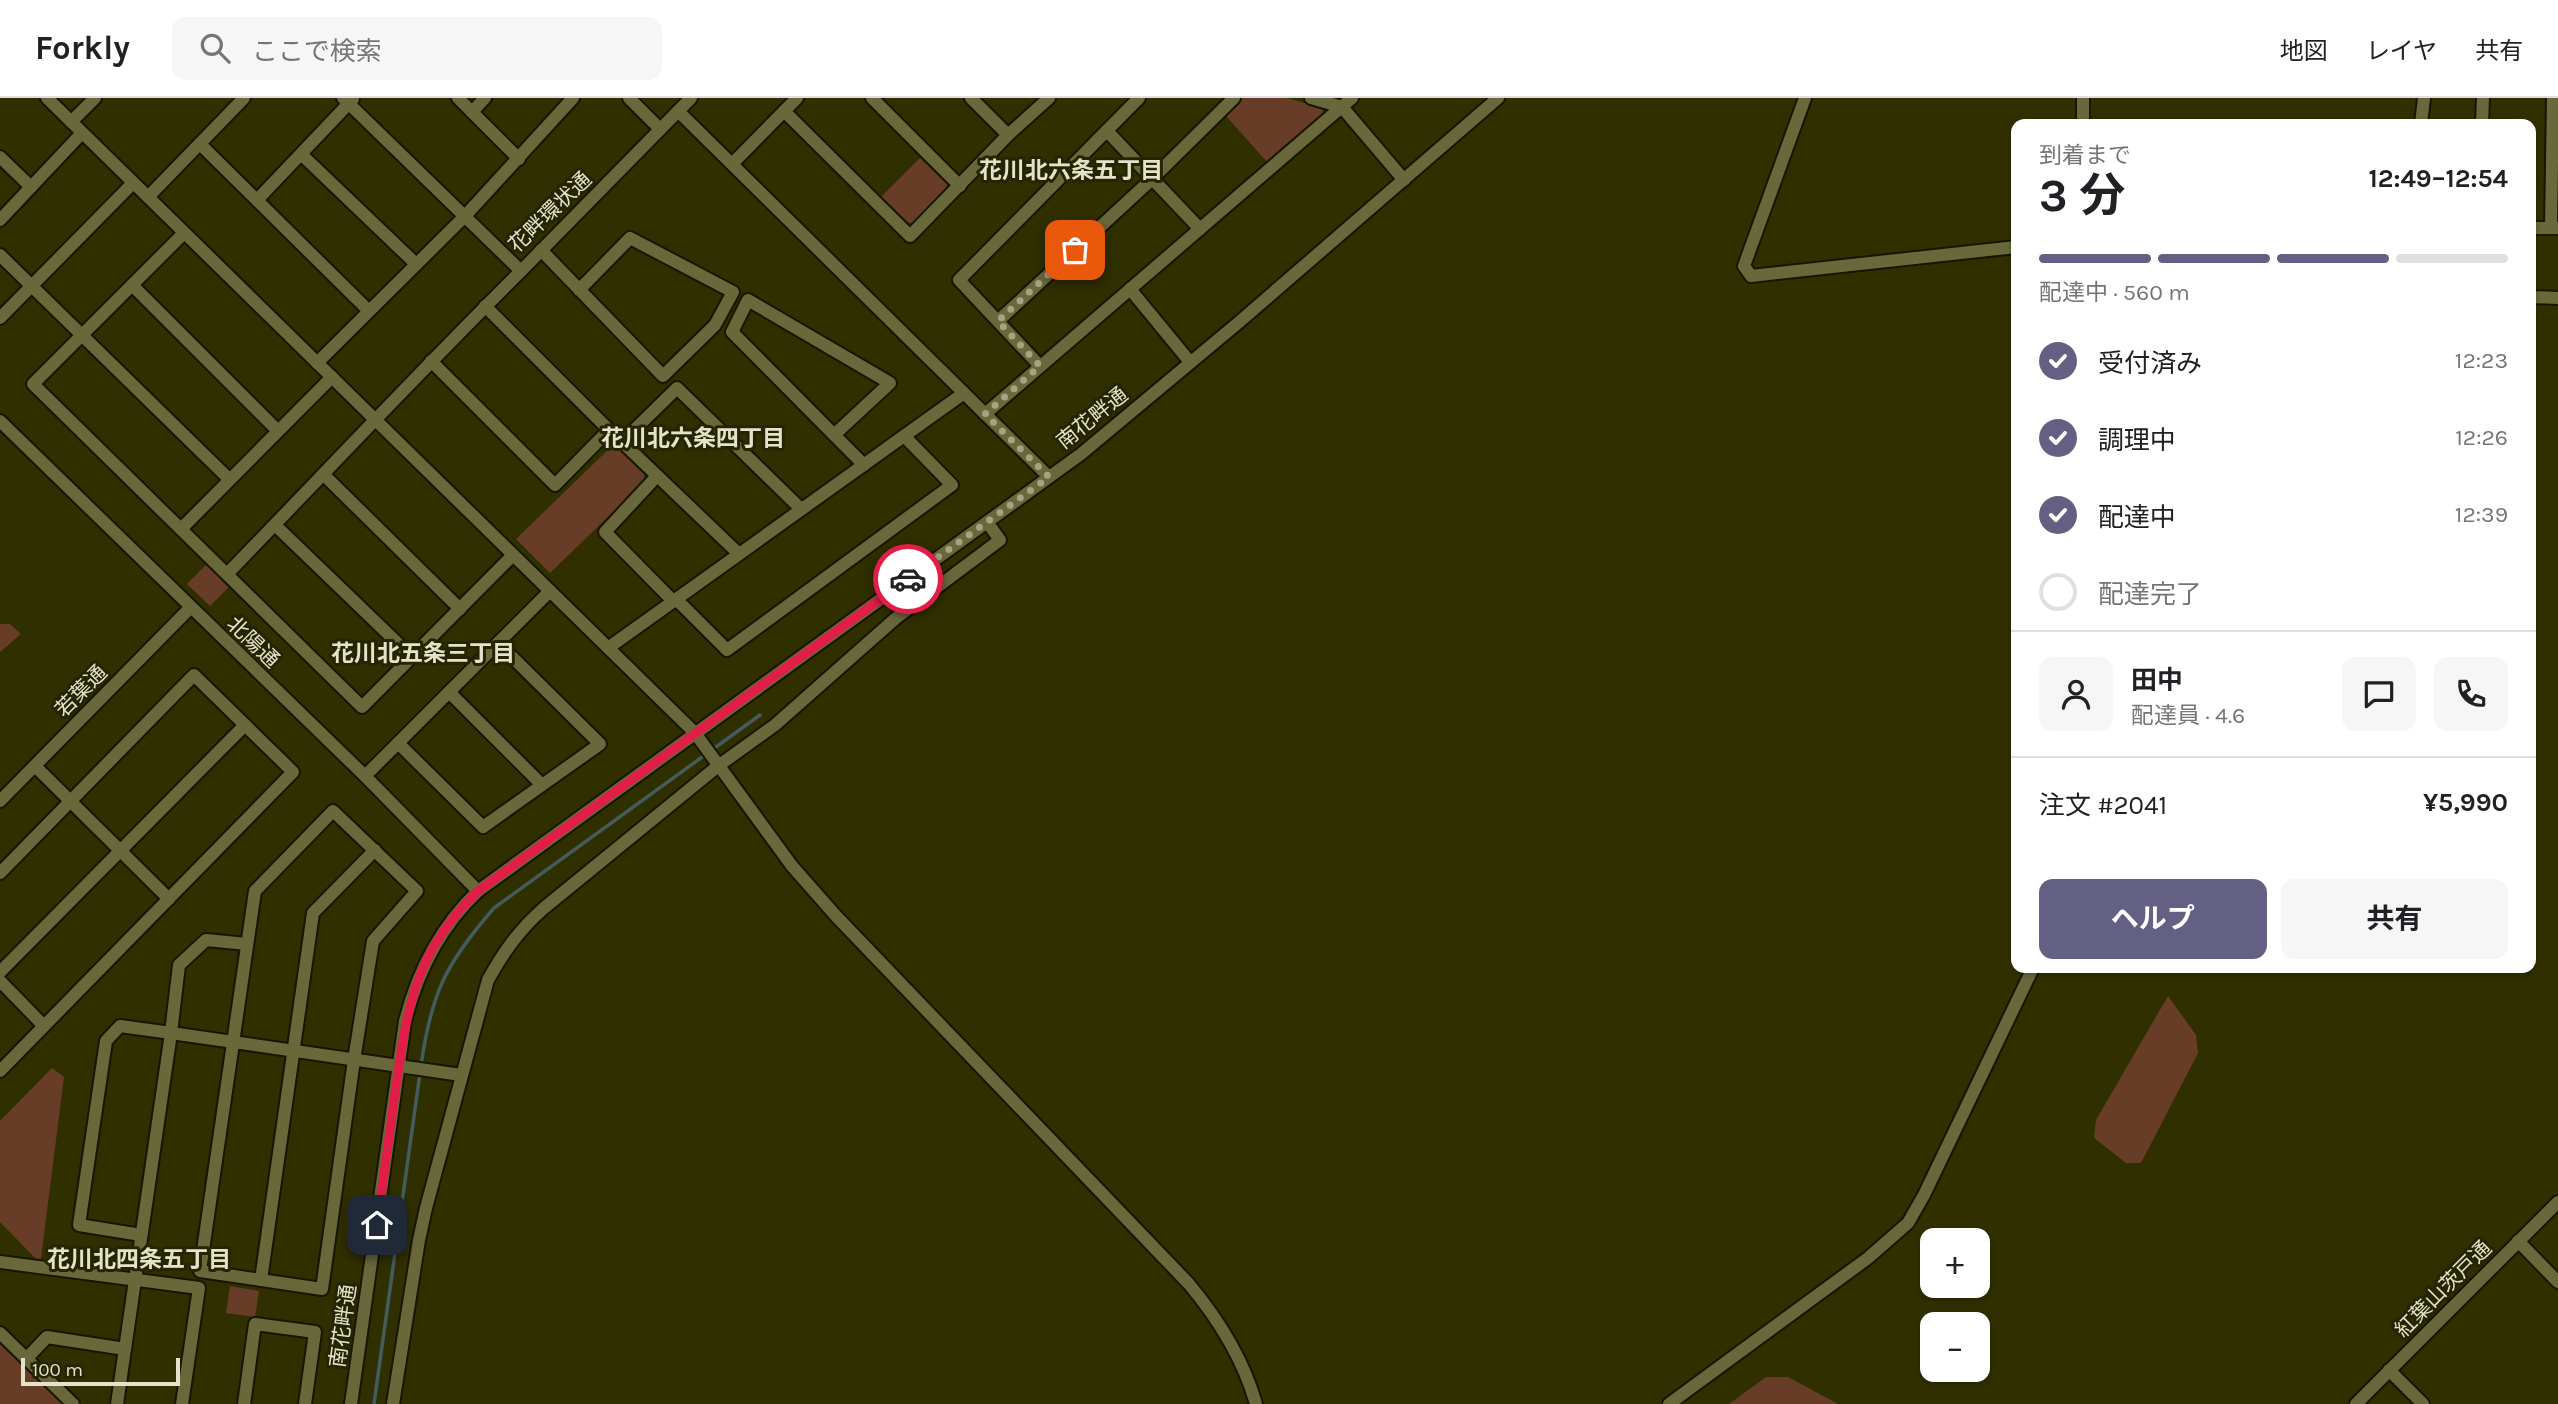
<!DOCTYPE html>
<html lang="ja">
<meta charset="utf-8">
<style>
:root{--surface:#fff;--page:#f6f6f6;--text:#202124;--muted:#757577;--line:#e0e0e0;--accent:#636084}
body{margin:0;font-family:Karla,"Noto Sans JP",sans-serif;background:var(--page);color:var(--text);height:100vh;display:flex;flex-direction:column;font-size:26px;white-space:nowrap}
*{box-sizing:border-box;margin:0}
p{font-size:23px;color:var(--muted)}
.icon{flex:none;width:38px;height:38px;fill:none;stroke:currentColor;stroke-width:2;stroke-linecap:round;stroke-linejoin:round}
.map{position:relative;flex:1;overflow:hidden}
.side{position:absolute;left:2011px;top:21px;width:525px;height:854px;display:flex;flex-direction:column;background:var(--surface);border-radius:14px;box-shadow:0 2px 5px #0004}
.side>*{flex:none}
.controls{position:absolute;left:1920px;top:1130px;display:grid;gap:14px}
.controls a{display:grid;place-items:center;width:70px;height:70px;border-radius:14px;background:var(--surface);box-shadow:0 2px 5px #0004;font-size:35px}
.scale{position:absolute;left:21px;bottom:18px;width:159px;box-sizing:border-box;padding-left:7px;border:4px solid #e2e3ca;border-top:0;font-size:19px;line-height:24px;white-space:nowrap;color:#e2e3ca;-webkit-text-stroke:5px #252502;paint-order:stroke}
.pin{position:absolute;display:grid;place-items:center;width:60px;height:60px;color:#fff;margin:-30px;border-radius:14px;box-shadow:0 4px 10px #0006}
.courier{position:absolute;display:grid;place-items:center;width:70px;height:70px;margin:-35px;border:5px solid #e11d48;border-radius:50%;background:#fff;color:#222;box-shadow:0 2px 9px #0007}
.headline em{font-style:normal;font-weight:700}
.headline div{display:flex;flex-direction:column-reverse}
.headline{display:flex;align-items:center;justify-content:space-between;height:119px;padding:0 28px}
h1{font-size:46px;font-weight:700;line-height:52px}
.bar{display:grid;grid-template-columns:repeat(4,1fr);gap:10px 7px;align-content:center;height:84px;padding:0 28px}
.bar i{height:9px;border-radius:5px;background:var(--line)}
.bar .active{background:var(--accent)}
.bar p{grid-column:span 4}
.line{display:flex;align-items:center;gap:18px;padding:0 28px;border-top:2px solid var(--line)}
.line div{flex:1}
.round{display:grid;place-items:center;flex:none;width:74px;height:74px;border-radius:14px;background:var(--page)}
ol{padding:0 28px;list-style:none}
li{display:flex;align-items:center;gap:21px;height:77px}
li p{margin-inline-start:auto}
li .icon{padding:7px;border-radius:50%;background:var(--accent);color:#fff;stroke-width:4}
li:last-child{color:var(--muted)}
li i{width:38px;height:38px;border:4px solid var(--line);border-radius:50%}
.button{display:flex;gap:14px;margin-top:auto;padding:14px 28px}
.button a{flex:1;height:80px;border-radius:14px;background:var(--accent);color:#fff;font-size:28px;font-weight:700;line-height:80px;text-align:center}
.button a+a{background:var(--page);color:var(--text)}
header{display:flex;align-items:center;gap:42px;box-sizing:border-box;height:98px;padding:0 35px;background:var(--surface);border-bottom:2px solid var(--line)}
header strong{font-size:33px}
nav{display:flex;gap:38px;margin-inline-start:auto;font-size:24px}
.search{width:490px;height:63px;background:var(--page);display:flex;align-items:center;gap:18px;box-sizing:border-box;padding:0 24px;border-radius:14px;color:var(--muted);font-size:26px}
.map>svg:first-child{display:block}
</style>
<header>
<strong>Forkly</strong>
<div class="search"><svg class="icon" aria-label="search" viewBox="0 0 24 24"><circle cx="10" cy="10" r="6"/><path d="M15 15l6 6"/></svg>ここで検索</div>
<nav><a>地図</a><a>レイヤ</a><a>共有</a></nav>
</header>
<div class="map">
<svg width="2558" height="1306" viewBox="0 0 2558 1306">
<rect width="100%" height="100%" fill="#302f00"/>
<g fill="#673d27">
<path d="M1243 0H1287L1322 10 1323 18 1268 65 1226 18Z"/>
<path d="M920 60 947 86V91L913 125H909L881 99Z"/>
<path d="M614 346 644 376V384L550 475 516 441Z"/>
<path d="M207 466 230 488 210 508 187 486Z"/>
<path d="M0 526H10L21 536 0 554Z"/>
<path d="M2168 898 2196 937 2198 955 2141 1065H2126L2094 1040 2096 1022Z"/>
<path d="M52 970 64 979 41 1160 37 1162 0 1124V1023Z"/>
<path d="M230 1188 259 1193 255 1219 226 1215Z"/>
<path d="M0 1243 64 1306H0Z"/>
<path d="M1766 1279H1788L1838 1306H1729Z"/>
</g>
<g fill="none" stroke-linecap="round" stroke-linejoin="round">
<g stroke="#445c5e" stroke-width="3.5">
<path d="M421 968C431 895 446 865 494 810L760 617"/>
<path d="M374 1306 420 975"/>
</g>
<g stroke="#171601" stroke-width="16">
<g id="minor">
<path d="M47 0 695 635 792 768 836 818 1189 1186C1219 1222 1243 1260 1256 1306"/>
<path d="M343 0 521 173 691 0"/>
<path d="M458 0 519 61"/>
<path d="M629 0 660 31"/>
<path d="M872 0 960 88"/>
<path d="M971 0 1008 37"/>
<path d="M1311 0 1342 9 1404 82"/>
<path d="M1805 0 1744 168 1751 178 2016 149"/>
<path d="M2083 0V26"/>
<path d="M678 13 1049 379"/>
<path d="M784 13 910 138 1008 37 1049 0"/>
<path d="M472 14 485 0"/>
<path d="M71 24 95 0"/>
<path d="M2421 26 2424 0"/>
<path d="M2482 26 2483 0"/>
<path d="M1107 33 1200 131"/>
<path d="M200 46 369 213"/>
<path d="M301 56 416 166"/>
<path d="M0 59 31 89"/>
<path d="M732 66 797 0"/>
<path d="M148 99 244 0"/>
<path d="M257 102 353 1"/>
<path d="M0 122 82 35"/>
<path d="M2530 130H2558"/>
<path d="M2551 130 2553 0"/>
<path d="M184 135 33 286 362 609 513 457"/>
<path d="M541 152 663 278 715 227 733 194 630 140 579 192"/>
<path d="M0 157 229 381"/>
<path d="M132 187 278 333"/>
<path d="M1130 191 1190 264"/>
<path d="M2530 199 2558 200"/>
<path d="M0 220 133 85"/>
<path d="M998 223 1152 81 1234 0"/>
<path d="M431 263 555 387 609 332 485 208"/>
<path d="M317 265 465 118 573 0"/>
<path d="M1040 268 959 182 1139 0"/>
<path d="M985 316 1352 0"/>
<path d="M0 323 365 678 478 793"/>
<path d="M834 337 890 285 748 202 732 234 864 367"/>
<path d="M324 377 460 511"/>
<path d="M657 378 605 434 673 503"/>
<path d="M275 427 412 559"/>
<path d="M181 431 332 279"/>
<path d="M739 456 622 344 677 290 801 411"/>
<path d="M227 476C325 375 421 272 521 173"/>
<path d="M676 501 727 552 952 387 904 338"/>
<path d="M608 550 964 295"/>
<path d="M449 594 542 687"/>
<path d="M398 645 483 729 600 646 498 545"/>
<path d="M35 668 169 801"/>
<path d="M365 678 550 493"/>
<path d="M0 703 190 510"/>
<path d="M333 713 417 793 373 843 354 962 322 1191 200 1173 255 793Z"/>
<path d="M0 775 194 577 293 674 0 973"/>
<path d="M0 874 245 627"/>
<path d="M0 883 44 928"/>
<path d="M141 1137 79 1127 106 943 120 928 171 935 179 867 206 842 247 846"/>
<path d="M2518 1143 2558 1184"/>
<path d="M0 1164 199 1190 182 1306"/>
<path d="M261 1182 313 815 375 752"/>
<path d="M0 1235 73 1306"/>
<path d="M26 1261 47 1239 125 1251"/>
<path d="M2389 1272 2423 1306"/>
<path d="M117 1306 171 935 461 977"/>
<path d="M244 1306 255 1226 315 1234 305 1306"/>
<path d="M351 1306 405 923C418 872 440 829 478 793L1081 356 1238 225 1498 0"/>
<path d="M393 1306 419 1142 426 1110 488 882C504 853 520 831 544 810L718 668 775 627 896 520 1000 442 987 424"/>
<path d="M1669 1306 1868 1160 1908 1125 1924 1097 2033 870"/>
<path d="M2356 1306 2558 1104"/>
</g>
</g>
<use href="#minor" stroke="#69683b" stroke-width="12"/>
</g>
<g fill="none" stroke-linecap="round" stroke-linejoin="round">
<path stroke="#a4a483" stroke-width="7" stroke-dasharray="0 12.6" d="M908 481 1049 379 985 316 1040 268 998 223 1075 152"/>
<path stroke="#e11d48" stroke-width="9" d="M377 1127C383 1083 389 1039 395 995 407 911 414 854 478 793L908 481"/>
</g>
<g text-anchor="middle" stroke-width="6" stroke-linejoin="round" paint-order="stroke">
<g font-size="21" fill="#e2e3ca" stroke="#252502">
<text transform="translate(550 114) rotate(-44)" y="7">花畔環状通</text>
<text transform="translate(1092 320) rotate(-39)" y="7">南花畔通</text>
<text transform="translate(253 544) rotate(44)" y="7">北陽通</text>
<text transform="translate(81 593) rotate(-45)" y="7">若葉通</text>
<text transform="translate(2443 1191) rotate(-45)" y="7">紅葉山茨戸通</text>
<text transform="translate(343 1228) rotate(-82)" y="7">南花畔通</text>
</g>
<g font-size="23" font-weight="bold" fill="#e2e3ca" stroke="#252502">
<text x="1071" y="80">花川北六条五丁目</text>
<text x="693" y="348">花川北六条四丁目</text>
<text x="423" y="563">花川北五条三丁目</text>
<text x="139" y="1169">花川北四条五丁目</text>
</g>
</g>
</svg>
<div class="controls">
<a>+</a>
<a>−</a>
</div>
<div class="scale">100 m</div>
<div class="pin" style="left:1075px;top:152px;background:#ea580c"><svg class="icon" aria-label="bag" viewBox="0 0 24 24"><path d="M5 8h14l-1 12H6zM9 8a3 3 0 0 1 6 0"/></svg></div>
<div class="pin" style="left:377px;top:1127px;background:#1f2937"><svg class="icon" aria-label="home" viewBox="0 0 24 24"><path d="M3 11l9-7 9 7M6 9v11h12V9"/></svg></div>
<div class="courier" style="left:908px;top:481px"><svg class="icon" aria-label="car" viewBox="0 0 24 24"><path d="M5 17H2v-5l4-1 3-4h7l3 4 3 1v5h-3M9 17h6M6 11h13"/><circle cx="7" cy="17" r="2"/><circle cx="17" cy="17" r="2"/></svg></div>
<section class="side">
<div class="headline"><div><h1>3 分</h1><p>到着まで</p></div><em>12:49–12:54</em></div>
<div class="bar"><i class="active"></i><i class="active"></i><i class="active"></i><i></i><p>配達中 · 560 m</p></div>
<ol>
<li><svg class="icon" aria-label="check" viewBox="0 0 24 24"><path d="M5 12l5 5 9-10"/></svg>受付済み<p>12:23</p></li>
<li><svg class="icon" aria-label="check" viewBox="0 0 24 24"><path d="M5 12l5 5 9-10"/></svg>調理中<p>12:26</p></li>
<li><svg class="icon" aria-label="check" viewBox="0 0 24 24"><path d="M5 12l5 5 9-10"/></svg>配達中<p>12:39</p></li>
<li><i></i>配達完了</li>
</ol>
<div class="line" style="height:126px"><a class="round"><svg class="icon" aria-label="person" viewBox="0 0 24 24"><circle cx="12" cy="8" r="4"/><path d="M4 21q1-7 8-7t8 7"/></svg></a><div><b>田中</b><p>配達員 · 4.6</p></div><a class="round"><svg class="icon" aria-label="chat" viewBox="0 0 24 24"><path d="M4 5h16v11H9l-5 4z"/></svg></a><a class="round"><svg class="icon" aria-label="phone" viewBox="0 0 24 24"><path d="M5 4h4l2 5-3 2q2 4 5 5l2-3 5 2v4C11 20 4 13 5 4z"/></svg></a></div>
<div class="line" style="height:91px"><div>注文 #2041</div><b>¥5,990</b></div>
<div class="button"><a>ヘルプ</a><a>共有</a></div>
</section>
</div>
